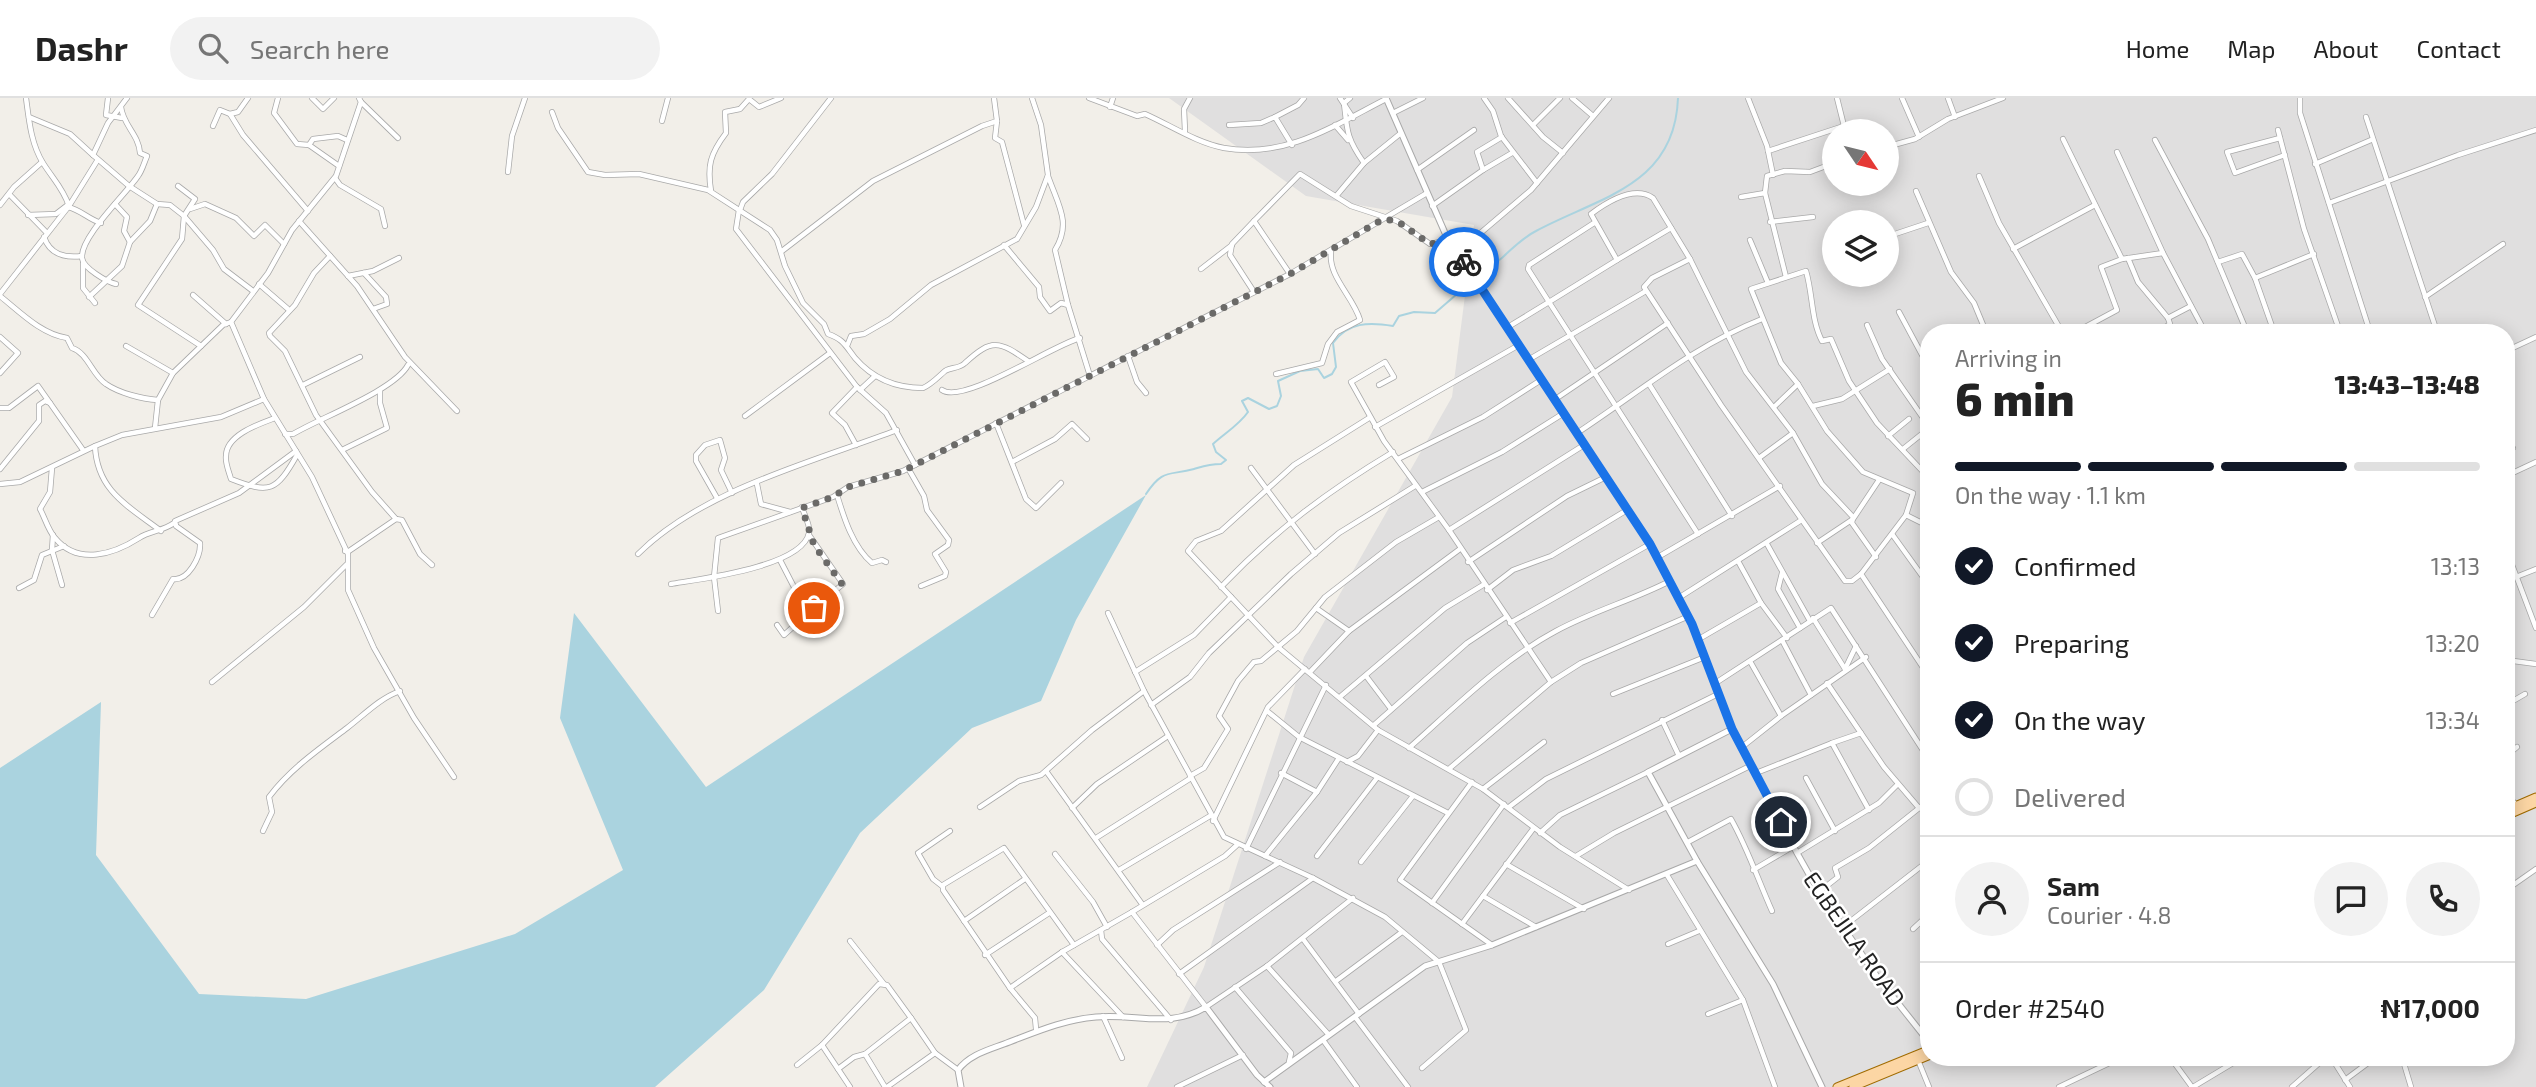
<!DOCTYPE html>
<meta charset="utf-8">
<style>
:root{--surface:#fff;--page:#f2f2f2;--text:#222;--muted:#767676;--line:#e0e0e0;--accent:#111827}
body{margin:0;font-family:"Exo 2",sans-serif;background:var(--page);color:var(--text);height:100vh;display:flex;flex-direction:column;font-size:26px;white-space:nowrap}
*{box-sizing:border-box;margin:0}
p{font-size:23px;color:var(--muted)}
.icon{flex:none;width:38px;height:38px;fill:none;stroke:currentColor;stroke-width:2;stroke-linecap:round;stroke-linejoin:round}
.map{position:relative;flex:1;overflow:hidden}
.sheet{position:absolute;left:1920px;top:226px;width:595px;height:742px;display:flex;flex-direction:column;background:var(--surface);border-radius:28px;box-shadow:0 4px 18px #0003}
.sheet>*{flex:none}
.needle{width:46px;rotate:125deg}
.buttons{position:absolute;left:1822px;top:21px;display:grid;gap:14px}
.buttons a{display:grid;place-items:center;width:77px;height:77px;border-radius:50%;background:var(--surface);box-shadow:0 4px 18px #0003;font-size:35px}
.pin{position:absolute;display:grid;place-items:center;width:60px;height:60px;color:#fff;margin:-30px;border:4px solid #fff;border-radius:50%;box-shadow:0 2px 7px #0007}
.courier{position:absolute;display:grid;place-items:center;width:70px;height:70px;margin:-35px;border:5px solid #1a73e8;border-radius:50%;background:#fff;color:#222;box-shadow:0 2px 9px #0007}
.head em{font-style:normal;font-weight:800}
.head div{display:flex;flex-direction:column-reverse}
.head{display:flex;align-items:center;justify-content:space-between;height:119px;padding:0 35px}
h1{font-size:46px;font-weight:800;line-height:52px}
.bar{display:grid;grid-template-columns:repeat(4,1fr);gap:10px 7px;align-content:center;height:84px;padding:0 35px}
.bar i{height:9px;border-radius:5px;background:var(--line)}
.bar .on{background:var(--accent)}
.bar p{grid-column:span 4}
.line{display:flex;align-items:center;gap:18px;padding:0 35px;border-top:2px solid var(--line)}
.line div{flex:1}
.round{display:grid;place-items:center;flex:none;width:74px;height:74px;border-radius:37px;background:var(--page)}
ol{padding:0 35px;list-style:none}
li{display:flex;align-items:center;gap:21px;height:77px}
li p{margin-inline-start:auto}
li .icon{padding:7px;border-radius:50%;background:var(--accent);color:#fff;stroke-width:4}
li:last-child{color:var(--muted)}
li i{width:38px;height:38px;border:4px solid var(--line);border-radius:50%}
header{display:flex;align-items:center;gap:42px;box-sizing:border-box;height:98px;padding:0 35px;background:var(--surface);border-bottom:2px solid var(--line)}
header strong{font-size:33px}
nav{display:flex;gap:38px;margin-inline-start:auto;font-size:24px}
.search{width:490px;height:63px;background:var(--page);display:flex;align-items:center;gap:18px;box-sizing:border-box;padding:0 24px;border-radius:38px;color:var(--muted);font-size:26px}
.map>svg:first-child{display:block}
</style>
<header>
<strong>Dashr</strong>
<div class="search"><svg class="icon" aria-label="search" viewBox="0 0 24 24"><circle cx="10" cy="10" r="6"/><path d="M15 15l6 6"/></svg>Search here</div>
<nav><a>Home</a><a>Map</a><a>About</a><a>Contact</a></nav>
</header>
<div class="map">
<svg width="2536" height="989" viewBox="0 0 2536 989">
<rect width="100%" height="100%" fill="#f2efe9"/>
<path fill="#e0dfdf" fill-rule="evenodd" d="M1169 0H2536V989H1147L1204 869 1304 559 1452 299 1474 127 1306 98ZM1834 33H1886V86H1834ZM1834 124H1886V177H1834ZM1928 234H2506V959H1928Z"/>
<path fill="#aad3df" d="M1146 397 1076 522 1041 603 972 630 860 735 764 892 655 989H0V670L101 604 96 757 199 896 306 901 515 836 623 772 560 620 574 515 706 689Z"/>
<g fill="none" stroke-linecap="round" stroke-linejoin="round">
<g stroke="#aad3df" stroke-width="2">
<path d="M1477 178C1485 171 1495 166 1503 159 1514 149 1522 140 1536 133 1599 99 1675 88 1678 0"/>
<path d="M1146 396C1163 370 1169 378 1194 371 1204 368 1209 366 1221 366L1226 362 1216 354 1213 346C1225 335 1239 327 1248 314L1242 303 1248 300 1269 311 1277 308 1281 298 1278 283 1300 273 1318 271 1324 280 1332 276 1336 269 1333 245C1348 224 1369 224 1393 228L1399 218 1414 214 1435 215 1472 183"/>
</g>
<g stroke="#a9a9a9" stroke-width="6">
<g id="minor">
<path d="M26 0C29 22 31 46 43 65 53 81 63 90 69 108L97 63"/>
<path d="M108 0 106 17 122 20"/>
<path d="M127 0 108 25 93 57 129 88 157 106 170 107 184 118 213 152 224 171 253 193"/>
<path d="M278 0 274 15 297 46 309 47 339 68"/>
<path d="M312 0 323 11 334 0"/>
<path d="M359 0 361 4 336 78 292 132 268 175 231 224 264 301 312 379 348 456V492L374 550 414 620 454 679"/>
<path d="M1089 0 1137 18 1145 16C1170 27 1197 45 1224 50 1286 61 1335 27 1386 1"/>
<path d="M1340 0 1353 20"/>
<path d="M1350 0 1344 5C1347 33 1347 41 1364 65"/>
<path d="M1484 0 1493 13 1501 38 1537 85"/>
<path d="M1508 0 1543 39 1563 55"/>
<path d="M1572 0 1593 18"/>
<path d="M1748 0 1767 48 1773 77"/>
<path d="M1902 0 1919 39"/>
<path d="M1948 0 1955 19"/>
<path d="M2300 0V15L2370 234"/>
<path d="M361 4 398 40"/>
<path d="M1110 9 1113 0"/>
<path d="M552 14 558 30 588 74 605 77 639 76 708 92 770 132 777 142 785 168 803 205 824 226 828 236C843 241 845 247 855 260 873 281 897 290 923 290 932 286 938 279 945 273 951 269 959 271 965 265 992 240 999 243 1028 263"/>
<path d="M1393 15 1423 0"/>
<path d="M230 16 238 14 248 0"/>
<path d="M29 19 70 36 93 57"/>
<path d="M1275 19 1298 7 1304 0"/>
<path d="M2366 19 2437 234"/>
<path d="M662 23 668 0"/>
<path d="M997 23 995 40 1002 44 1024 127"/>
<path d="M1229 27 1261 25 1275 19 1292 47"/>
<path d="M1335 27 1348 42"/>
<path d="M1533 27 1560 0"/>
<path d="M213 28 220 12 230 16 243 37 308 113"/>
<path d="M2278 32 2304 131 2340 234"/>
<path d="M1185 33 1184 11 1190 0"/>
<path d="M2280 40 2227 54 2235 75 2285 57"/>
<path d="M2063 41 2122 161 2163 155"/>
<path d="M2155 42 2208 141 2247 234"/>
<path d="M309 47 313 41 338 38 347 42"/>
<path d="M1886 49 1915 41 1948 21 2003 0"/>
<path d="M1768 53 1844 28 1837 0"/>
<path d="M2117 54 2163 155 2205 234"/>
<path d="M2315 66 2371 42"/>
<path d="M1417 72 1474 32"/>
<path d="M1483 72 1477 54 1502 39"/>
<path d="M508 74 512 38 525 0"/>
<path d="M1048 78C1058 107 1072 125 1055 152L1068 207"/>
<path d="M1979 78 1999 125 2062 234"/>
<path d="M335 80 340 87 381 111 385 128"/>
<path d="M178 88 195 101 184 118 182 141 138 207 201 248"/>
<path d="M711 93C707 68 710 56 726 35L725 14 740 11 749 1 759 9 781 0"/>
<path d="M1916 93 1951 174 1974 205 1986 234"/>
<path d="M1765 95 1767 78 1785 73 1810 74 1834 65"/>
<path d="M10 97 47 135"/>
<path d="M1337 97 1364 65 1401 35"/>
<path d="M1741 99 1765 95 1786 179"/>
<path d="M2329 105 2458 57 2536 32"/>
<path d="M115 106 127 119 124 133 130 144"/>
<path d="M0 107 14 89 42 64"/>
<path d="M1432 108 1483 72 1512 55"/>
<path d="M68 109C81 112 88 121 101 125"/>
<path d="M190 111 205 106 236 120 254 138 265 127 284 146"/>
<path d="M739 112 736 131 857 289 886 315 915 367"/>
<path d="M740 112 743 104 772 76 831 0"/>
<path d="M28 117 56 116 69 106"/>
<path d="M299 123 357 188 405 259 457 313"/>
<path d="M1254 123 1232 146 1230 157 1254 194"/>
<path d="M1770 124 1813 119"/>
<path d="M1594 125 1529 167 1528 171 1549 204 1617 162 1591 116C1607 104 1634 87 1653 100L1690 161 1746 274 1793 335 1822 386 1853 419 1852 425 1876 459"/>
<path d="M44 139C50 157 65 160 82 158"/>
<path d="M1886 139 1928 125"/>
<path d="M1750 142 1768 185"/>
<path d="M1004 147 1039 189 1040 199 1050 213 1061 205 1068 207 1090 278"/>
<path d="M2013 151 2095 107"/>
<path d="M782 153 873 83 982 28 997 23 994 0"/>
<path d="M1457 155 1531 92 1609 0"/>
<path d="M330 158 314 175 295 207 269 235 270 238 285 253 316 317 372 394 396 421 402 422 420 456 432 467"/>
<path d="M2128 160 2138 184 2168 220 2191 208"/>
<path d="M1690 161 1652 180 1644 189 1721 307 1845 483H1852L1861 476"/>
<path d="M1617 162 1671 130"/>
<path d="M2218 164 2242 156 2255 180 2274 234"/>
<path d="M83 165V190L95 205"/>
<path d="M1201 171 1232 147"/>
<path d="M364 175 386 199 387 206 373 211"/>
<path d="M1290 176 1254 123 1300 76 1351 108 1397 123 1430 146 1449 142"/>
<path d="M348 178 373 173 399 160"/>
<path d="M2255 180 2314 156"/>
<path d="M116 186C107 184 83 170 82 160 80 139 126 96 138 78 142 73 144 65 147 58L140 55C139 37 123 27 121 9"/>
<path d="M259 186 288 211"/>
<path d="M0 196 69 108"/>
<path d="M193 197 226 226"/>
<path d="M0 198C20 214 41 236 67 240L72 250C88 255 92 277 106 286 119 295 142 301 158 302"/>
<path d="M89 199 122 168 130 144 150 123 157 106"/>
<path d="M2425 199 2503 146"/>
<path d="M1899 214 1928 268"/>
<path d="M1867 227 1882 261 1928 327"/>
<path d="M1508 229 1549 204 1698 436"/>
<path d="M2076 234 2117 212 2101 169 2122 161"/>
<path d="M2158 234 2170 226 2168 220"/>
<path d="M0 239 18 255 0 275"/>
<path d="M126 248 173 275"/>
<path d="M847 248 851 238 864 236 890 221 931 187 1017 141 1036 109 1048 77 1041 27 1032 0"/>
<path d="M2506 253 2536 239"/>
<path d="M1128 258 1137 284 1146 295"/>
<path d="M1528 262 1646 193"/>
<path d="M1276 276 1322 265 1328 246 1337 234 1360 222C1353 198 1328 179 1331 154"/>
<path d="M1649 286 1732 418"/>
<path d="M1798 286 1827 333 1863 374 1913 395 1906 417"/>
<path d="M303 287 360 259"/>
<path d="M1379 287 1394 279 1385 264 1351 284 1384 343 1449 432 1551 584"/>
<path d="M860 292 875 278"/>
<path d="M942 292C963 307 1053 247 1080 240"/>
<path d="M1554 302 1668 225"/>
<path d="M1813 308 1842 301 1890 271"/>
<path d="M1774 309 1798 286 1781 265 1751 191 1806 173C1813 197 1811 222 1822 243L1831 241 1849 283 1877 325 1928 379"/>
<path d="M0 310H9L38 288 83 352"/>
<path d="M745 318 830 255"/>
<path d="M275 320C259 326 226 337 226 358 225 365 229 374 231 381 270 396 276 394 297 357"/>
<path d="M1369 320 1294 367 1221 433 1196 443 1188 453 1278 549 1378 632 1483 691 1560 749 1629 792"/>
<path d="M996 325 1026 401 1036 410 1061 385"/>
<path d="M1375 329 1519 247"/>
<path d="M155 330 158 302 173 275 223 227 231 224"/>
<path d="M1577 335C1638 295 1693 248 1762 221"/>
<path d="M285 336H293C320 320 395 292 408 267"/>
<path d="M1888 338 1909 321"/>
<path d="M856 347 845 327 832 315 857 289"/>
<path d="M1903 351 1928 331"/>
<path d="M342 352 387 330 380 305V293"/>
<path d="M2506 354 2513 350"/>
<path d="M1759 360 1793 335"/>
<path d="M1398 361 1483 319 1541 282"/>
<path d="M1012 364 1055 341 1072 326 1087 341"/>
<path d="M52 370 50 394 40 411C45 420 48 432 55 440 78 468 114 456 139 440 150 433 163 433 174 425"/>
<path d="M908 370 924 398 927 412 949 442 948 447 935 456 946 474 945 478 921 488"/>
<path d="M1251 370 1315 456"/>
<path d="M0 371 39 323V307L45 303 50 305"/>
<path d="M2506 378 2536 364"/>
<path d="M0 386 20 384 95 348"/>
<path d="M757 386 761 406 790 414"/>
<path d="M1422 394 1502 354 1564 315"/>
<path d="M837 397C844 420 853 449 872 465L882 462 886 464"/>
<path d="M717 400 696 363V357L705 347 720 342 725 360 721 372 732 395"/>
<path d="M1928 428 1906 417 1861 476 1928 577"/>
<path d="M1449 432 1584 347"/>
<path d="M161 433C128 408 97 393 95 348L122 337 221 319 264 301"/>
<path d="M1892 436 1928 486"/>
<path d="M53 437 52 452 62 487"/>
<path d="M809 437 843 486 814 510"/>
<path d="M1817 445 1853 421 1879 382"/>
<path d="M1767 446 1810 523"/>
<path d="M2506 451 2536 530"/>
<path d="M345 453H349L396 421"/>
<path d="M638 456C702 392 813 364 897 332"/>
<path d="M1658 459 1780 388"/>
<path d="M1738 463 1761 505 1787 540"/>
<path d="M1468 464 1567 398 1606 379"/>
<path d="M1782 475 1778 491 1800 530"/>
<path d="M2516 479 2536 471"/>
<path d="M671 486C700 481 802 469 809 435 811 428 804 417 802 409"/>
<path d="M1221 489C1273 434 1328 393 1393 354"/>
<path d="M19 490 34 482 42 457 64 448"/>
<path d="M1487 492 1513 472 1551 458 1627 412"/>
<path d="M1680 499 1800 423"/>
<path d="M718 513 714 479 718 440 833 399 848 389 903 373 1290 176 1427 95"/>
<path d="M1108 515 1144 593 1224 739 1313 780 1385 819 1439 864 1466 932 1422 970"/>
<path d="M152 517 173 481C188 483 201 459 200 445L176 428 175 423 239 395 296 353"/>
<path d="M1813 520 1845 571"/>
<path d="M1510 525 1650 446"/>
<path d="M777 527 784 537 814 510 795 491 780 462"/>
<path d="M1349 533 1460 451"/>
<path d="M1699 541 1761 505"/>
<path d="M1783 544 1811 597"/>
<path d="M2506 562 2536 566"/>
<path d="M1751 565 1781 618"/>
<path d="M1845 571 1856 548"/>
<path d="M1135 574 1194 537 1231 499"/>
<path d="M1310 574 1349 533 1316 510"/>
<path d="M1366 578 1391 611"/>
<path d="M212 584 304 509 346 467"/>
<path d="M1827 585 1884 669 1919 710"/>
<path d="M1714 586 1831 510 1928 660"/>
<path d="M1613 596 1705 559"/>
<path d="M1341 598 1445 510 1483 487"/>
<path d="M1151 607 1190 579 1209 555 1291 476 1339 435 1415 388"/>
<path d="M2506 607 2525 596"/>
<path d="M1267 613 1299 639 1448 715"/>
<path d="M1662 622 1679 658"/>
<path d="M1374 627 1467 545 1506 519"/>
<path d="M1832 645 1861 635"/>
<path d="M1742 649 1781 618 1866 559"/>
<path d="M1409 650C1455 609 1502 562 1556 533 1593 513 1633 502 1670 483"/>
<path d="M2506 658 2517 649"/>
<path d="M1347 664 1358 658 1378 632"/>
<path d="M1450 670 1551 584 1581 565 1689 518"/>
<path d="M1046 673 1142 806"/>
<path d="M1281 675 1317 694 1339 660"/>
<path d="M1756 675 1832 645 1869 712"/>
<path d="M1190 678 1204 670 1228 631 1219 618 1238 583 1254 564 1261 563 1297 533 1325 499 1396 444 1439 419"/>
<path d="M1806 680 1835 733"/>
<path d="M1472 684 1400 782 1492 847"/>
<path d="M1483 691 1544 644"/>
<path d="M2506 695 2516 707"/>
<path d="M980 709 1019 683 1041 677 1092 632 1144 593"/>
<path d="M1509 709 1546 681 1718 596"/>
<path d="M1072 710 1097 686 1168 638"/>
<path d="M1213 723 1268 609 1305 571"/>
<path d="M263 733 272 714 269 699C290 671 319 651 347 630 364 617 380 600 400 593"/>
<path d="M1540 735 1560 717 1648 674"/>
<path d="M1096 740 1191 680"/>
<path d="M1688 744 1731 721C1748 751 1758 782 1772 813"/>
<path d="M1237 747 1225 758 1132 814 1206 909 1267 868 1353 800"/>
<path d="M1246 751 1326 587"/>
<path d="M1797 755 1879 705 1898 686"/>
<path d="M1055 756 1093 804 1107 829"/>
<path d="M1265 758 1317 694"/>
<path d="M1317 758 1377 680"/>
<path d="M1576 758 1614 735 1752 667"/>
<path d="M1361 764 1413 698"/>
<path d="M1506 766 1584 811"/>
<path d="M1119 772 1210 718"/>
<path d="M1753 772 1794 748"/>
<path d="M1667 777 1743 902 1775 989"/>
<path d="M942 788 933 781 918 755 950 733"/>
<path d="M2506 792 2536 771"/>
<path d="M1819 794 1838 779 1835 770 1869 750 1928 703"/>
<path d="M1483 798 1536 829"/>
<path d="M1432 805 1504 706"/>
<path d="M964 823 1025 781"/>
<path d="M1462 826 1533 731"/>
<path d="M1843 829 1928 763"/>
<path d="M1913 831 1928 817"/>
<path d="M1101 832 1102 841 1171 922"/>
<path d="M1303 841 1359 916"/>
<path d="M850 843 884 886"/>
<path d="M1668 846 1699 833"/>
<path d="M1157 847 1173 832 1280 764"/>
<path d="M1062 854 1123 919"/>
<path d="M985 857 1049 815"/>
<path d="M1267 868 1329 937"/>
<path d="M1179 876 1313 780"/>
<path d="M1336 883 1402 834"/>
<path d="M1235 889 1291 955 1289 964"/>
<path d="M1010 890 943 792V787L1004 750 1074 847"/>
<path d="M1708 916 1743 902"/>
<path d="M1103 918 1122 960"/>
<path d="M1355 919 1408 989"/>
<path d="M1036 931 1035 920 1010 890 1062 854 1132 814"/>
<path d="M1323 942 1357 989"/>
<path d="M935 955 958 972"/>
<path d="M2170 959 2192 989"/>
<path d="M2331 959 2350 989"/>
<path d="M2357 959 2363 968"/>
<path d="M2402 959 2411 989"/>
<path d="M1918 962 1929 989"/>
<path d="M797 967 822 947"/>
<path d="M838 971 854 959 865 956"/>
<path d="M2345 982 2376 959"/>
<path d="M850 989 822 947 879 886 887 887 911 920"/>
<path d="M885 989 865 956 911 920 935 955 887 989"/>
<path d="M1177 989 1243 957"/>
<path d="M2059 989 2122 959"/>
<path d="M2193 989 2243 959"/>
<path d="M2292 989 2326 959"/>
</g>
</g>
<g stroke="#a9a9a9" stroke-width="7">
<g id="tertiary">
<path d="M1386 0 1445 135 1650 446 1692 526 1732 631 1797 755 1819 794 1878 880 1928 943"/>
<path d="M1732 631 1648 674 1697 763 1773 886 1822 989"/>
<path d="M1264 984 1425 868 1492 847 1697 763"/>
<path d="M961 989 958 972C969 957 988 952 1004 946 1036 934 1062 922 1096 919 1135 915 1170 931 1206 909L1257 977 1270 989"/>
</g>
</g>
<g stroke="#a06b00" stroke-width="9">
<g id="primary">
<path d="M2506 712 2536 699"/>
<path d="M2506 718 2536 705"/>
<path d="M1837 989 1928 952"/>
<path d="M1853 989 1928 958"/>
</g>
</g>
<use href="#minor" stroke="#fff" stroke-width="4.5"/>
<use href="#tertiary" stroke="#fff" stroke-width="5"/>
<use href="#primary" stroke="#fcd6a4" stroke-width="7"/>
</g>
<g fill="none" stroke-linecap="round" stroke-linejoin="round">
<path stroke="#6b6a68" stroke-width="7" stroke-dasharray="0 12.6" d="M814 510 842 486 814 447 802 410 833 399 848 389 903 373 1290 176 1383 121 1397 123 1430 146 1449 142 1464 164"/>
<path stroke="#1a73e8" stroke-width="9" d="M1464 164 1650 446 1692 526 1732 631 1781 724"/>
</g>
<g text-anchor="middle" stroke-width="5" stroke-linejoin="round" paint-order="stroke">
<g font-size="23" fill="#222" stroke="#fff">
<text transform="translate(1854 841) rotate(55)" y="8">EGBEJILA ROAD</text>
</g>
</g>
</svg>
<div class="buttons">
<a><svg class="needle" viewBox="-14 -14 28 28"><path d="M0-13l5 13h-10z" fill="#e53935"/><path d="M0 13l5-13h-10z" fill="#767676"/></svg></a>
<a><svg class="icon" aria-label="layers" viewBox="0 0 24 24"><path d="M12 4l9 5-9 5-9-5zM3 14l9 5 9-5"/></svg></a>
</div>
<div class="pin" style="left:814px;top:510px;background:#ea580c"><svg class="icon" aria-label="bag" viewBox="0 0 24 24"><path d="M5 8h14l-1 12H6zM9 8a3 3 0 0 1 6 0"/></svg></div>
<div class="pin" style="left:1781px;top:724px;background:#1f2937"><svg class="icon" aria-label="home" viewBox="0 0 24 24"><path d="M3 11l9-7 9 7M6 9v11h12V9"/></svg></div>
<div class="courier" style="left:1464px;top:164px"><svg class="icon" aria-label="bike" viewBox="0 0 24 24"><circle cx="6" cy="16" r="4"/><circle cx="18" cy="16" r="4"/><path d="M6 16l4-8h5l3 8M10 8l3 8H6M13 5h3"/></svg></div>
<section class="sheet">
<div class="head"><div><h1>6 min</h1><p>Arriving in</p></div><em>13:43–13:48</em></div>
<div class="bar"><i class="on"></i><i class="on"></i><i class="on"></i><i></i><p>On the way · 1.1 km</p></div>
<ol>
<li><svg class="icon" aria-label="check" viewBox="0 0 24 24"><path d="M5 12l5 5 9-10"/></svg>Confirmed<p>13:13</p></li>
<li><svg class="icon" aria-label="check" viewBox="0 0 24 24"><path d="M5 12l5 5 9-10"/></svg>Preparing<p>13:20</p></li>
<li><svg class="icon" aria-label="check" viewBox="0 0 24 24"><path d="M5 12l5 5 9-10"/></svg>On the way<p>13:34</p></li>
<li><i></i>Delivered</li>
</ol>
<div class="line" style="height:126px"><a class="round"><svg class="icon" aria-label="person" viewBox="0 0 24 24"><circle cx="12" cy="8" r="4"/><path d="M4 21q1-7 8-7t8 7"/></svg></a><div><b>Sam</b><p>Courier · 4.8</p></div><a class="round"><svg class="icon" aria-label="chat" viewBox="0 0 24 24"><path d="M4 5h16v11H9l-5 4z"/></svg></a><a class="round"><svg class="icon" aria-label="phone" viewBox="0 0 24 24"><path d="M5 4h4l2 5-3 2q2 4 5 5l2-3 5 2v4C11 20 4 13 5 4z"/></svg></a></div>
<div class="line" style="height:91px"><div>Order #2540</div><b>₦17,000</b></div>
</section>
</div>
